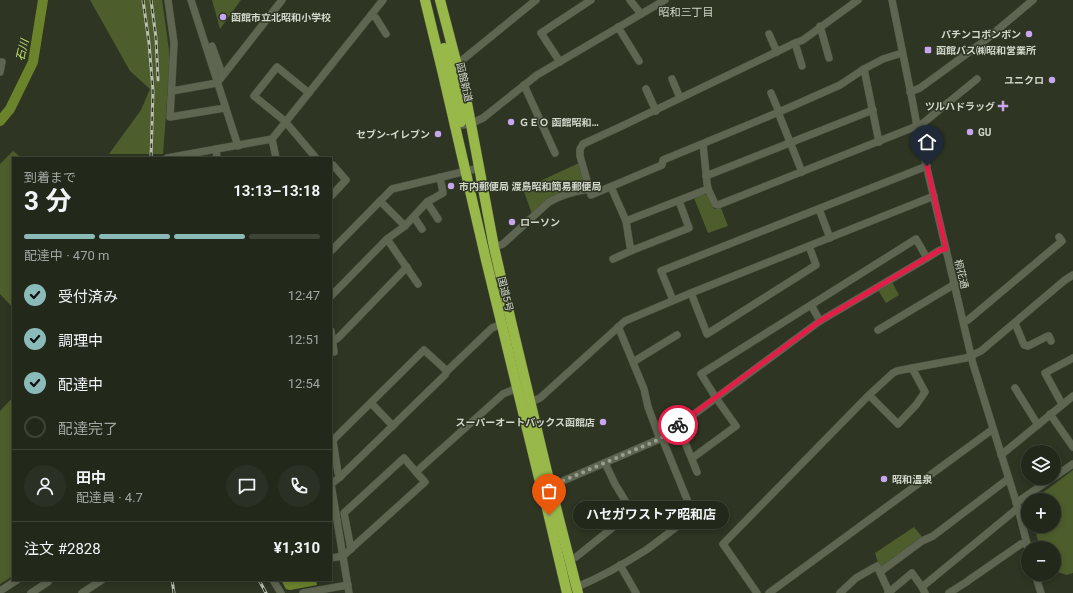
<!DOCTYPE html>
<html lang="ja">
<meta charset="utf-8">
<style>
:root{--surface:#22281a;--page:#2a3023;--text:#f1f3f6;--muted:#a2a6a2;--line:#3f4439;--accent:#8bbbb9}
body{margin:0;font-family:Roboto,"Noto Sans JP",sans-serif;background:var(--page);color:var(--text);height:100vh;display:flex;flex-direction:column;font-size:15px;white-space:nowrap}
*{box-sizing:border-box;margin:0}
p{font-size:13px;color:var(--muted)}
.icon{flex:none;width:22px;height:22px;fill:none;stroke:currentColor;stroke-width:2;stroke-linecap:round;stroke-linejoin:round}
.map{position:relative;flex:1;overflow:hidden}
.panel{position:absolute;left:12px;top:157px;width:320px;height:424px;display:flex;flex-direction:column;background:var(--surface);border-radius:0px;box-shadow:0 2px 6px #0003,0 0 0 1px var(--line)}
.panel>*{flex:none}
.fabs{position:absolute;left:1021px;top:445px;display:grid;gap:8px}
.fabs a{display:grid;place-items:center;width:40px;height:40px;border-radius:50%;background:var(--surface);box-shadow:0 2px 6px #0003,0 0 0 1px var(--line);font-size:20px}
.pin{position:absolute;display:grid;place-items:center;width:34px;height:34px;color:#fff;margin:-41px -17px;border-radius:50% 50% 50% 0;rotate:-45deg;box-shadow:0 0 4px #0007}
.pin .icon{rotate:45deg}
.courier{position:absolute;display:grid;place-items:center;width:40px;height:40px;margin:-20px;border:3px solid #e11d48;border-radius:50%;background:#fff;color:#222;box-shadow:0 1px 5px #0007}
.bubble{position:absolute;height:28px;border-radius:14px;background:var(--surface);box-shadow:0 2px 6px #0003,0 0 0 1px var(--line);font-size:13px;font-weight:700;line-height:28px;text-align:center}
.headline em{font-style:normal;font-weight:700}
.headline div{display:flex;flex-direction:column-reverse}
.headline{display:flex;align-items:center;justify-content:space-between;height:68px;padding:0 12px}
h1{font-size:26px;font-weight:700;line-height:30px}
.bar{display:grid;grid-template-columns:repeat(4,1fr);gap:6px 4px;align-content:center;height:48px;padding:0 12px}
.bar i{height:5px;border-radius:3px;background:var(--line)}
.bar .selected{background:var(--accent)}
.bar p{grid-column:span 4}
.line{display:flex;align-items:center;gap:10px;padding:0 12px;border-top:1px solid var(--line)}
.line div{flex:1}
.round{display:grid;place-items:center;flex:none;width:42px;height:42px;border-radius:21px;background:var(--page)}
ol{padding:0 12px;list-style:none}
li{display:flex;align-items:center;gap:12px;height:44px}
li p{margin-inline-start:auto}
li .icon{padding:4px;border-radius:50%;background:var(--accent);color:#111;stroke-width:4}
li:last-child{color:var(--muted)}
li i{width:22px;height:22px;border:2px solid var(--line);border-radius:50%}
.map>svg:first-child{display:block}
</style>
<div class="map">
<svg width="1073" height="593" viewBox="0 0 1073 593">
<rect width="100%" height="100%" fill="#2e3522"/>
<g fill="#4e5d2c">
<path d="M90 0H162L169 50V75L163 154H109L141 110 150 89 130 71Z"/>
<path d="M212 0H241L220 29Z"/>
<path d="M13 151 22 158H13V308L0 294V164Z"/>
<path d="M579 163 586 186 532 214 523 189Z"/>
<path d="M704 194 709 196 713 208 717 209 721 208 728 226 708 233 694 198Z"/>
<path d="M892 282 899 295 886 303 878 290Z"/>
<path d="M13 397V576L0 584V411Z"/>
<path d="M1073 470V573L1067 575 1054 571V548H1040L1034 526H1054V500H1033Z"/>
<path d="M914 527 923 538 882 567 879 566 875 553Z"/>
</g>
<path fill="#6b842c" d="M281 580H316L317 585 290 590 286 589Z"/>
<g fill="none" stroke-linecap="round" stroke-linejoin="round">
<path stroke="#6b842c" stroke-width="10" d="M0 121 10 109 33 62 43 0"/>
<g stroke="#4b5040" stroke-width="8">
<g id="minor">
<path d="M168 0 174 43 170 117 225 108"/>
<path d="M191 0 238 146"/>
<path d="M630 0 641 14"/>
<path d="M858 0 803 40 795 43 622 126 583 144 580 149V156L591 195 662 165 663 160 779 112 840 85 864 69 883 59 902 53"/>
<path d="M892 0 913 104 917 126 973 364 1018 508 1028 548"/>
<path d="M371 15 376 18 386 34"/>
<path d="M820 26 829 58"/>
<path d="M618 27 639 61"/>
<path d="M769 34 777 52"/>
<path d="M795 43 802 66"/>
<path d="M212 46 221 71 224 74"/>
<path d="M560 62 541 33 591 0"/>
<path d="M452 64 461 61 536 0"/>
<path d="M864 69 879 142"/>
<path d="M0 72 2 62"/>
<path d="M672 79 680 98"/>
<path d="M524 85 555 153"/>
<path d="M646 89 656 111"/>
<path d="M172 91 217 83 282 0"/>
<path d="M910 92 920 88 983 42 1033 0"/>
<path d="M771 93 779 112"/>
<path d="M778 112 802 172"/>
<path d="M286 122 254 96 277 67 309 93"/>
<path d="M285 123 289 126 316 158"/>
<path d="M922 124 977 79"/>
<path d="M462 125 470 124 483 118 537 75 665 0"/>
<path d="M272 139 276 158"/>
<path d="M703 144 707 183 708 189 715 204 718 205 917 126"/>
<path d="M216 149 217 158"/>
<path d="M167 158 272 139 383 0"/>
<path d="M331 165H333L346 180 331 196"/>
<path d="M706 176 873 110"/>
<path d="M611 187 626 221 630 246 633 250 689 228 679 201"/>
<path d="M380 201 405 226"/>
<path d="M427 202 438 219"/>
<path d="M819 209 830 238"/>
<path d="M414 217 422 229"/>
<path d="M626 221 708 189"/>
<path d="M387 239 418 284"/>
<path d="M494 247 503 244 549 202C561 195 576 191 590 189"/>
<path d="M331 251 392 189 479 168"/>
<path d="M613 259 633 250"/>
<path d="M691 293 707 334 816 265 809 246"/>
<path d="M331 296 387 239 405 226 427 202 443 193 440 177"/>
<path d="M673 300 661 271 927 166"/>
<path d="M811 305 820 321"/>
<path d="M968 320 1062 241 1059 237"/>
<path d="M1015 323 1024 345 1028 346 1048 336H1049L1051 341"/>
<path d="M618 327 620 331 644 389 648 407 660 439"/>
<path d="M878 330 955 284"/>
<path d="M331 331 334 352"/>
<path d="M333 341 338 338 407 267"/>
<path d="M633 362 677 335"/>
<path d="M912 368 966 358 981 351 1065 280 1073 275"/>
<path d="M1015 388 1038 425"/>
<path d="M531 402 540 398 625 321 691 293 934 196"/>
<path d="M371 403 393 426"/>
<path d="M1062 404 1045 373 1073 358"/>
<path d="M1050 414 1073 447"/>
<path d="M677 427 684 440 697 472"/>
<path d="M333 441 338 473 340 477"/>
<path d="M331 442 424 350 447 371"/>
<path d="M1001 455 1073 396"/>
<path d="M692 457 695 456 736 426 716 398 701 374 916 239 927 258"/>
<path d="M1054 477 1073 464"/>
<path d="M331 484 340 477 445 375 447 371 492 328 504 323"/>
<path d="M331 484 349 593"/>
<path d="M546 487 558 483 662 438 820 321 927 258 940 250 946 249"/>
<path d="M1016 503 1052 478"/>
<path d="M351 549 344 513 404 458 416 472"/>
<path d="M576 557 632 512 615 484 605 463"/>
<path d="M331 558 343 556 425 482 416 472 503 394 517 388"/>
<path d="M620 565 636 593"/>
<path d="M880 572 922 541 933 536 1008 479"/>
<path d="M1035 574 1041 593"/>
<path d="M273 580 281 593"/>
<path d="M577 587C601 577 624 564 646 550 662 539 677 526 693 514L662 438"/>
<path d="M922 587 1018 508"/>
<path d="M0 591 17 580"/>
<path d="M31 593 48 582"/>
<path d="M82 593 102 580"/>
<path d="M303 593 348 585"/>
<path d="M757 593 723 544 869 395 893 373 897 371 912 368 925 392 916 405 898 424 869 395"/>
<path d="M769 593 993 429"/>
<path d="M840 593 856 578 877 566 889 592"/>
<path d="M888 593 912 573 922 587 925 593"/>
<path d="M949 593 968 581 969 580 1021 544 1027 543"/>
</g>
</g>
<g stroke="#4b5040" stroke-width="11">
<g id="highway">
<path d="M425 0 443 74 486 260 539 478 545 500 567 593"/>
<path d="M440 0 467 103 494 247 511 321 548 476 578 593"/>
<path d="M444 48 456 96 461 122"/>
</g>
</g>
<use href="#minor" stroke="#5e6651" stroke-width="7"/>
<use href="#highway" stroke="#98b849" stroke-width="10"/>
<g stroke="#b9beb1" stroke-width="3">
<g id="rail">
<path d="M143 0 149 43 153 91 151 158"/>
<path d="M151 0 156 38 158 80"/>
<path d="M172 580 174 593"/>
<path d="M259 580 266 593"/>
</g>
</g>
<use href="#rail" stroke="#2e3522" stroke-width="1.5" stroke-dasharray="4.5" stroke-linecap="butt"/>
</g>
<g fill="none" stroke-linecap="round" stroke-linejoin="round">
<path stroke="#999e90" stroke-width="4" stroke-dasharray="0 7.2" d="M549 515 542 488 558 483 660 439 678 425"/>
<path stroke="#e11d48" stroke-width="5" d="M678 425 820 321 940 250 946 249 927 166"/>
</g>
<g fill="#c8a6ef" stroke="#2e3522" stroke-width="1.5">
<circle cx="223" cy="17" r="4"/>
<circle cx="1029" cy="34" r="4"/>
<rect x="924" y="46" width="8" height="8" rx="2"/>
<circle cx="1052" cy="80" r="4"/>
<path d="M1001 100h4v4h4v4h-4v4h-4v-4h-4v-4h4z"/>
<circle cx="511" cy="122" r="4"/>
<circle cx="970" cy="132" r="4"/>
<circle cx="438" cy="134" r="4"/>
<circle cx="451" cy="186" r="4"/>
<circle cx="512" cy="222" r="4"/>
<circle cx="603" cy="422" r="4"/>
<circle cx="884" cy="479" r="4"/>
</g>
<g text-anchor="middle" stroke-width="3" stroke-linejoin="round" paint-order="stroke">
<g font-size="10" font-weight="bold" fill="#d2d7cb" stroke="#2e3522" text-anchor="start">
<text x="231" y="21">函館市立北昭和小学校</text>
<text x="1021" y="38" text-anchor="end">パチンコボンボン</text>
<text x="936" y="54">函館バス㈱昭和営業所</text>
<text x="1044" y="84" text-anchor="end">ユニクロ</text>
<text x="995" y="110" text-anchor="end">ツルハドラッグ</text>
<text x="519" y="126">ＧＥＯ 函館昭和…</text>
<text x="978" y="136">GU</text>
<text x="430" y="138" text-anchor="end">セブン-イレブン</text>
<text x="459" y="190">市内郵便局 渡島昭和簡易郵便局</text>
<text x="520" y="226">ローソン</text>
<text x="595" y="426" text-anchor="end">スーパーオートバックス函館店</text>
<text x="892" y="483">昭和温泉</text>
</g>
<g font-size="10" fill="#d2d7cb" stroke="#2e3522">
<text transform="translate(465 82) rotate(77)" y="4">函館新道</text>
<text transform="translate(962 274) rotate(76)" y="4">桐花通</text>
<text transform="translate(506 294) rotate(76)" y="4">国道5号</text>
</g>
<g font-size="11" fill="#d2d7cb" stroke="#2e3522">
<text x="686" y="16">昭和三丁目</text>
</g>
<g font-size="11" font-style="italic" fill="#c3e673" stroke="#2e3522">
<text transform="translate(22 50) rotate(-77)" y="4">石川</text>
</g>
</g>
</svg>
<div class="fabs">
<a><svg class="icon" aria-label="layers" viewBox="0 0 24 24"><path d="M12 4l9 5-9 5-9-5zM3 14l9 5 9-5"/></svg></a>
<a>+</a>
<a>−</a>
</div>
<div class="pin" style="left:549px;top:515px;background:#ea580c"><svg class="icon" aria-label="bag" viewBox="0 0 24 24"><path d="M5 8h14l-1 12H6zM9 8a3 3 0 0 1 6 0"/></svg></div>
<div class="pin" style="left:927px;top:166px;background:#1f2937"><svg class="icon" aria-label="home" viewBox="0 0 24 24"><path d="M3 11l9-7 9 7M6 9v11h12V9"/></svg></div>
<div class="courier" style="left:678px;top:425px"><svg class="icon" aria-label="bike" viewBox="0 0 24 24"><circle cx="6" cy="16" r="4"/><circle cx="18" cy="16" r="4"/><path d="M6 16l4-8h5l3 8M10 8l3 8H6M13 5h3"/></svg></div>
<div class="bubble" style="left:573px;top:501px;width:156px">ハセガワストア昭和店</div>
<section class="panel">
<div class="headline"><div><h1>3 分</h1><p>到着まで</p></div><em>13:13–13:18</em></div>
<div class="bar"><i class="selected"></i><i class="selected"></i><i class="selected"></i><i></i><p>配達中 · 470 m</p></div>
<ol>
<li><svg class="icon" aria-label="check" viewBox="0 0 24 24"><path d="M5 12l5 5 9-10"/></svg>受付済み<p>12:47</p></li>
<li><svg class="icon" aria-label="check" viewBox="0 0 24 24"><path d="M5 12l5 5 9-10"/></svg>調理中<p>12:51</p></li>
<li><svg class="icon" aria-label="check" viewBox="0 0 24 24"><path d="M5 12l5 5 9-10"/></svg>配達中<p>12:54</p></li>
<li><i></i>配達完了</li>
</ol>
<div class="line" style="height:72px"><a class="round"><svg class="icon" aria-label="person" viewBox="0 0 24 24"><circle cx="12" cy="8" r="4"/><path d="M4 21q1-7 8-7t8 7"/></svg></a><div><b>田中</b><p>配達員 · 4.7</p></div><a class="round"><svg class="icon" aria-label="chat" viewBox="0 0 24 24"><path d="M4 5h16v11H9l-5 4z"/></svg></a><a class="round"><svg class="icon" aria-label="phone" viewBox="0 0 24 24"><path d="M5 4h4l2 5-3 2q2 4 5 5l2-3 5 2v4C11 20 4 13 5 4z"/></svg></a></div>
<div class="line" style="height:52px"><div>注文 #2828</div><b>¥1,310</b></div>
</section>
</div>
